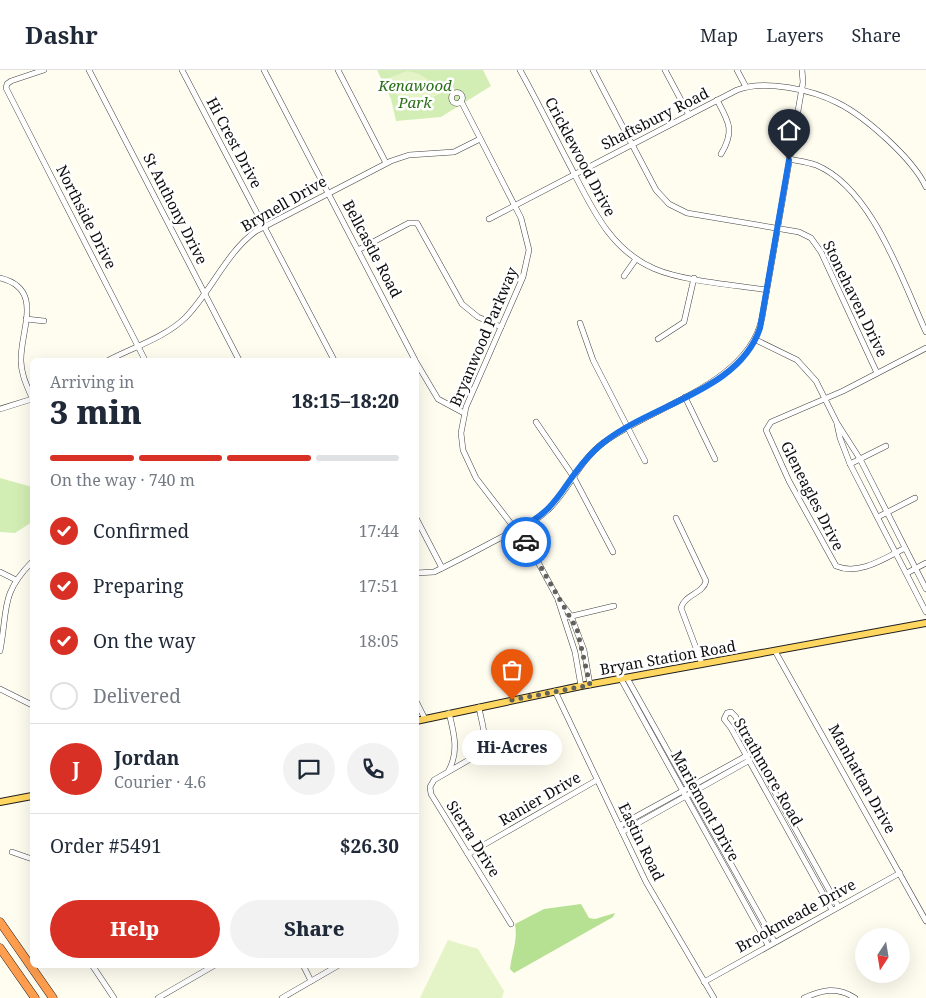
<!DOCTYPE html>
<meta charset="utf-8">
<style>
:root{--surface:#fff;--page:#f2f2f3;--text:#1f2937;--muted:#747a83;--line:#e0e1e3;--accent:#d93025}
body{margin:0;font-family:"Noto Serif",serif;background:var(--page);color:var(--text);height:100vh;display:flex;flex-direction:column;font-size:19px;white-space:nowrap}
*{box-sizing:border-box;margin:0}
p{font-size:16px;color:var(--muted)}
.icon{flex:none;width:28px;height:28px;fill:none;stroke:currentColor;stroke-width:2;stroke-linecap:round;stroke-linejoin:round}
.map{position:relative;flex:1;overflow:hidden}
.panel{position:absolute;left:30px;top:288px;width:389px;height:610px;display:flex;flex-direction:column;background:var(--surface);border-radius:8px;box-shadow:0 5px 20px #0002}
.panel>*{flex:none}
.needle{width:32px;rotate:192deg}
.controls{position:absolute;left:855px;top:858px;display:grid;gap:10px}
.controls a{display:grid;place-items:center;width:55px;height:55px;border-radius:50%;background:var(--surface);box-shadow:0 5px 20px #0002;font-size:25px}
.pin{position:absolute;display:grid;place-items:center;width:42px;height:42px;color:#fff;margin:-51px -21px;border-radius:50% 50% 50% 0;rotate:-45deg;box-shadow:0 0 5px #0007}
.pin .icon{rotate:45deg}
.courier{position:absolute;display:grid;place-items:center;width:50px;height:50px;margin:-25px;border:4px solid #1a73e8;border-radius:50%;background:#fff;color:#222;box-shadow:0 1px 6px #0007}
.bubble{position:absolute;height:35px;border-radius:18px;background:var(--surface);box-shadow:0 5px 20px #0002;font-size:16px;font-weight:800;line-height:35px;text-align:center}
.headline em{font-style:normal;font-weight:800}
.headline div{display:flex;flex-direction:column-reverse}
.headline{display:flex;align-items:center;justify-content:space-between;height:85px;padding:0 20px}
h1{font-size:32px;font-weight:800;line-height:38px}
.bar{display:grid;grid-template-columns:repeat(4,1fr);gap:8px 5px;align-content:center;height:60px;padding:0 20px}
.bar i{height:6px;border-radius:4px;background:var(--line)}
.bar .current{background:var(--accent)}
.bar p{grid-column:span 4}
.line{display:flex;align-items:center;gap:12px;padding:0 20px;border-top:1px solid var(--line)}
.line div{flex:1}
.round{display:grid;place-items:center;flex:none;width:52px;height:52px;border-radius:26px;background:var(--page)}
ol{padding:0 20px;list-style:none}
li{display:flex;align-items:center;gap:15px;height:55px}
li p{margin-inline-start:auto}
li .icon{padding:5px;border-radius:50%;background:var(--accent);color:#fff;stroke-width:4}
li:last-child{color:var(--muted)}
li i{width:28px;height:28px;border:2px solid var(--line);border-radius:50%}
.cta{display:flex;gap:10px;margin-top:auto;padding:10px 20px}
.cta a{flex:1;height:58px;border-radius:30px;background:var(--accent);color:#fff;font-size:20px;font-weight:800;line-height:58px;text-align:center}
.cta a+a{background:var(--page);color:var(--text)}
header{display:flex;align-items:center;gap:30px;box-sizing:border-box;height:70px;padding:0 25px;background:var(--surface);border-bottom:1px solid var(--line)}
header strong{font-size:24px}
nav{display:flex;gap:28px;margin-inline-start:auto;font-size:18px}
.map>svg:first-child{display:block}
</style>
<header>
<strong>Dashr</strong>
<nav><a>Map</a><a>Layers</a><a>Share</a></nav>
</header>
<div class="map">
<svg width="926" height="928" viewBox="0 0 926 928">
<rect width="100%" height="100%" fill="#fffcf0"/>
<g fill="#d3eeb4">
<path d="M377 0H483L491 16 441 47 396 51 391 29Z"/>
<path d="M0 408 32 417V452L15 463 0 462Z"/>
</g>
<path fill="#b6e192" d="M581 834 589 848 595 849 615 843 613 847 514 903 510 899C512 882 518 870 515 854L544 839Z"/>
<g fill="#e5f4c7">
<path d="M407 1C422 3 433 11 439 24L408 40 404 39 389 8Z"/>
<path d="M448 870 478 879 504 921 502 928H420Z"/>
</g>
<g fill="none" stroke-linecap="round" stroke-linejoin="round">
<g stroke="#414141" stroke-width="6">
<g id="minor">
<path d="M44 0 11 11 7 14 6 18 145 290"/>
<path d="M89 0 239 290"/>
<path d="M182 0 334 290"/>
<path d="M264 0 415 290"/>
<path d="M338 0 386 93"/>
<path d="M520 0C536 29 551 59 566 88 589 131 607 179 655 199 683 211 735 215 767 220"/>
<path d="M593 0 656 120 669 134 687 143 799 162 811 168 821 182 877 303"/>
<path d="M665 0 689 45"/>
<path d="M737 0 746 17"/>
<circle cx="457" cy="28" r="5.5"/>
<path d="M717 30C729 52 735 61 721 84"/>
<path d="M461 31 521 148 529 180 523 207 466 337 461 363 463 380 476 408 532 481 558 529 571 546 584 580 590 615"/>
<path d="M789 89C798 91 807 92 816 95 872 118 902 210 926 262"/>
<path d="M489 149 737 20C764 9 813 20 838 33 866 47 913 89 926 117"/>
<path d="M358 180 409 153H417L462 234 478 247 501 257"/>
<path d="M624 206 636 189"/>
<path d="M0 208C45 219 20 260 21 291 21 304 27 316 32 328"/>
<path d="M26 249 44 251"/>
<path d="M580 253 593 290 645 391"/>
<path d="M658 269 684 252 694 208"/>
<path d="M756 270 797 290 816 311 837 353 860 389 926 519"/>
<path d="M109 290C134 277 166 267 186 247 212 220 226 183 256 161L391 91 409 85 454 82 480 69"/>
<path d="M416 292 438 329 464 343"/>
<path d="M685 327 715 389"/>
<path d="M0 339 32 329"/>
<path d="M536 352 573 406 613 482"/>
<path d="M837 354 840 368 850 394 926 542"/>
<path d="M850 394 886 376"/>
<path d="M878 447 915 428"/>
<path d="M416 448 442 498"/>
<path d="M676 448 706 511C703 524 685 524 681 538L702 594"/>
<path d="M905 478C885 488 859 506 836 496L789 411 766 360 771 352 843 321 926 278"/>
<path d="M0 502 16 510"/>
<path d="M416 503 434 502C457 491 479 479 502 467 517 459 535 453 548 440 569 420 579 391 603 373 652 336 748 315 762 248L803 12 802 0"/>
<path d="M907 503 926 493"/>
<path d="M558 530 575 582 581 616"/>
<path d="M568 547 614 536"/>
<path d="M0 581C8 540 0 524 32 492"/>
<path d="M775 581 926 851"/>
<path d="M627 608 774 871"/>
<path d="M621 609 768 875"/>
<path d="M0 619 32 635"/>
<path d="M555 621 646 812 714 928"/>
<path d="M416 631 425 649"/>
<path d="M479 637C481 652 490 672 479 684L434 710 430 717 431 724 511 854"/>
<path d="M449 700C459 681 454 663 449 643"/>
<path d="M619 756 748 685"/>
<path d="M622 762 750 690"/>
<path d="M12 782 32 789"/>
<path d="M468 784 597 710"/>
<path d="M832 840 731 658 724 649 727 643 731 642 736 647 737 654 838 836"/>
<path d="M92 895 114 928"/>
<path d="M303 895 311 911"/>
<path d="M704 912 900 803"/>
<path d="M158 928 215 895"/>
<path d="M282 928 339 895"/>
<path d="M804 928C822 920 837 916 855 928"/>
</g>
</g>
<g stroke="#1f1f1f" stroke-width="8">
<g id="major">
<path d="M416 651 581 616 926 553"/>
<path d="M0 732 32 726"/>
</g>
</g>
<g stroke="#1f1f1f" stroke-width="9">
<g id="highway">
<path d="M0 852 53 928"/>
<path d="M0 878 35 928"/>
</g>
</g>
<use href="#minor" stroke="#fff" stroke-width="5"/>
<use href="#major" stroke="#ffd760" stroke-width="6"/>
<use href="#highway" stroke="#ff9e4e" stroke-width="8"/>
</g>
<g fill="none" stroke-linecap="round" stroke-linejoin="round">
<path stroke="#62615d" stroke-width="5" stroke-dasharray="0 9" d="M512 630 590 615 577 559 526 472"/>
<path stroke="#1a73e8" stroke-width="6" d="M526 472 516 460C563 438 562 411 595 380 641 335 738 325 760 258L789 90"/>
</g>
<g text-anchor="middle" stroke-width="5" stroke-linejoin="round" paint-order="stroke">
<g font-size="15" font-style="italic" fill="#2a6e17" stroke="#fff">
<text x="415" y="21">Kenawood<tspan x="415" dy="17">Park</tspan></text>
</g>
<g font-size="15" fill="#0e0e0e" stroke="#fff">
<text transform="translate(655 49) rotate(-27)" y="5">Shaftsbury Road</text>
<text transform="translate(234 73) rotate(62)" y="5">Hi Crest Drive</text>
<text transform="translate(580 87) rotate(62)" y="5">Cricklewood Drive</text>
<text transform="translate(284 134) rotate(-30)" y="5">Brynell Drive</text>
<text transform="translate(175 139) rotate(63)" y="5">St Anthony Drive</text>
<text transform="translate(86 147) rotate(63)" y="5">Northside Drive</text>
<text transform="translate(372 179) rotate(62)" y="5">Bellcastle Road</text>
<text transform="translate(855 229) rotate(64)" y="5">Stonehaven Drive</text>
<text transform="translate(484 267) rotate(-67)" y="5">Bryanwood Parkway</text>
<text transform="translate(812 426) rotate(63)" y="5">Gleneagles Drive</text>
<text transform="translate(668 588) rotate(-10)" y="5">Bryan Station Road</text>
<text transform="translate(768 702) rotate(60)" y="5">Strathmore Road</text>
<text transform="translate(862 709) rotate(61)" y="5">Manhattan Drive</text>
<text transform="translate(540 729) rotate(-30)" y="5">Ranier Drive</text>
<text transform="translate(705 736) rotate(61)" y="5">Mariemont Drive</text>
<text transform="translate(473 769) rotate(58)" y="5">Sierra Drive</text>
<text transform="translate(641 772) rotate(64)" y="5">Eastin Road</text>
<text transform="translate(796 846) rotate(-29)" y="5">Brookmeade Drive</text>
</g>
</g>
</svg>
<div class="controls">
<a><svg class="needle" viewBox="-14 -14 28 28"><path d="M0-13l5 13h-10z" fill="#e53935"/><path d="M0 13l5-13h-10z" fill="#747a83"/></svg></a>
</div>
<div class="pin" style="left:512px;top:630px;background:#ea580c"><svg class="icon" aria-label="bag" viewBox="0 0 24 24"><path d="M5 8h14l-1 12H6zM9 8a3 3 0 0 1 6 0"/></svg></div>
<div class="pin" style="left:789px;top:90px;background:#1f2937"><svg class="icon" aria-label="home" viewBox="0 0 24 24"><path d="M3 11l9-7 9 7M6 9v11h12V9"/></svg></div>
<div class="courier" style="left:526px;top:472px"><svg class="icon" aria-label="car" viewBox="0 0 24 24"><path d="M5 17H2v-5l4-1 3-4h7l3 4 3 1v5h-3M9 17h6M6 11h13"/><circle cx="7" cy="17" r="2"/><circle cx="17" cy="17" r="2"/></svg></div>
<div class="bubble" style="left:462px;top:660px;width:100px">Hi-Acres</div>
<section class="panel">
<div class="headline"><div><h1>3 min</h1><p>Arriving in</p></div><em>18:15–18:20</em></div>
<div class="bar"><i class="current"></i><i class="current"></i><i class="current"></i><i></i><p>On the way · 740 m</p></div>
<ol>
<li><svg class="icon" aria-label="check" viewBox="0 0 24 24"><path d="M5 12l5 5 9-10"/></svg>Confirmed<p>17:44</p></li>
<li><svg class="icon" aria-label="check" viewBox="0 0 24 24"><path d="M5 12l5 5 9-10"/></svg>Preparing<p>17:51</p></li>
<li><svg class="icon" aria-label="check" viewBox="0 0 24 24"><path d="M5 12l5 5 9-10"/></svg>On the way<p>18:05</p></li>
<li><i></i>Delivered</li>
</ol>
<div class="line" style="height:90px"><b class="round" style="background:var(--accent);color:#fff">J</b><div><b>Jordan</b><p>Courier · 4.6</p></div><a class="round"><svg class="icon" aria-label="chat" viewBox="0 0 24 24"><path d="M4 5h16v11H9l-5 4z"/></svg></a><a class="round"><svg class="icon" aria-label="phone" viewBox="0 0 24 24"><path d="M5 4h4l2 5-3 2q2 4 5 5l2-3 5 2v4C11 20 4 13 5 4z"/></svg></a></div>
<div class="line" style="height:65px"><div>Order #5491</div><b>$26.30</b></div>
<div class="cta"><a>Help</a><a>Share</a></div>
</section>
</div>
